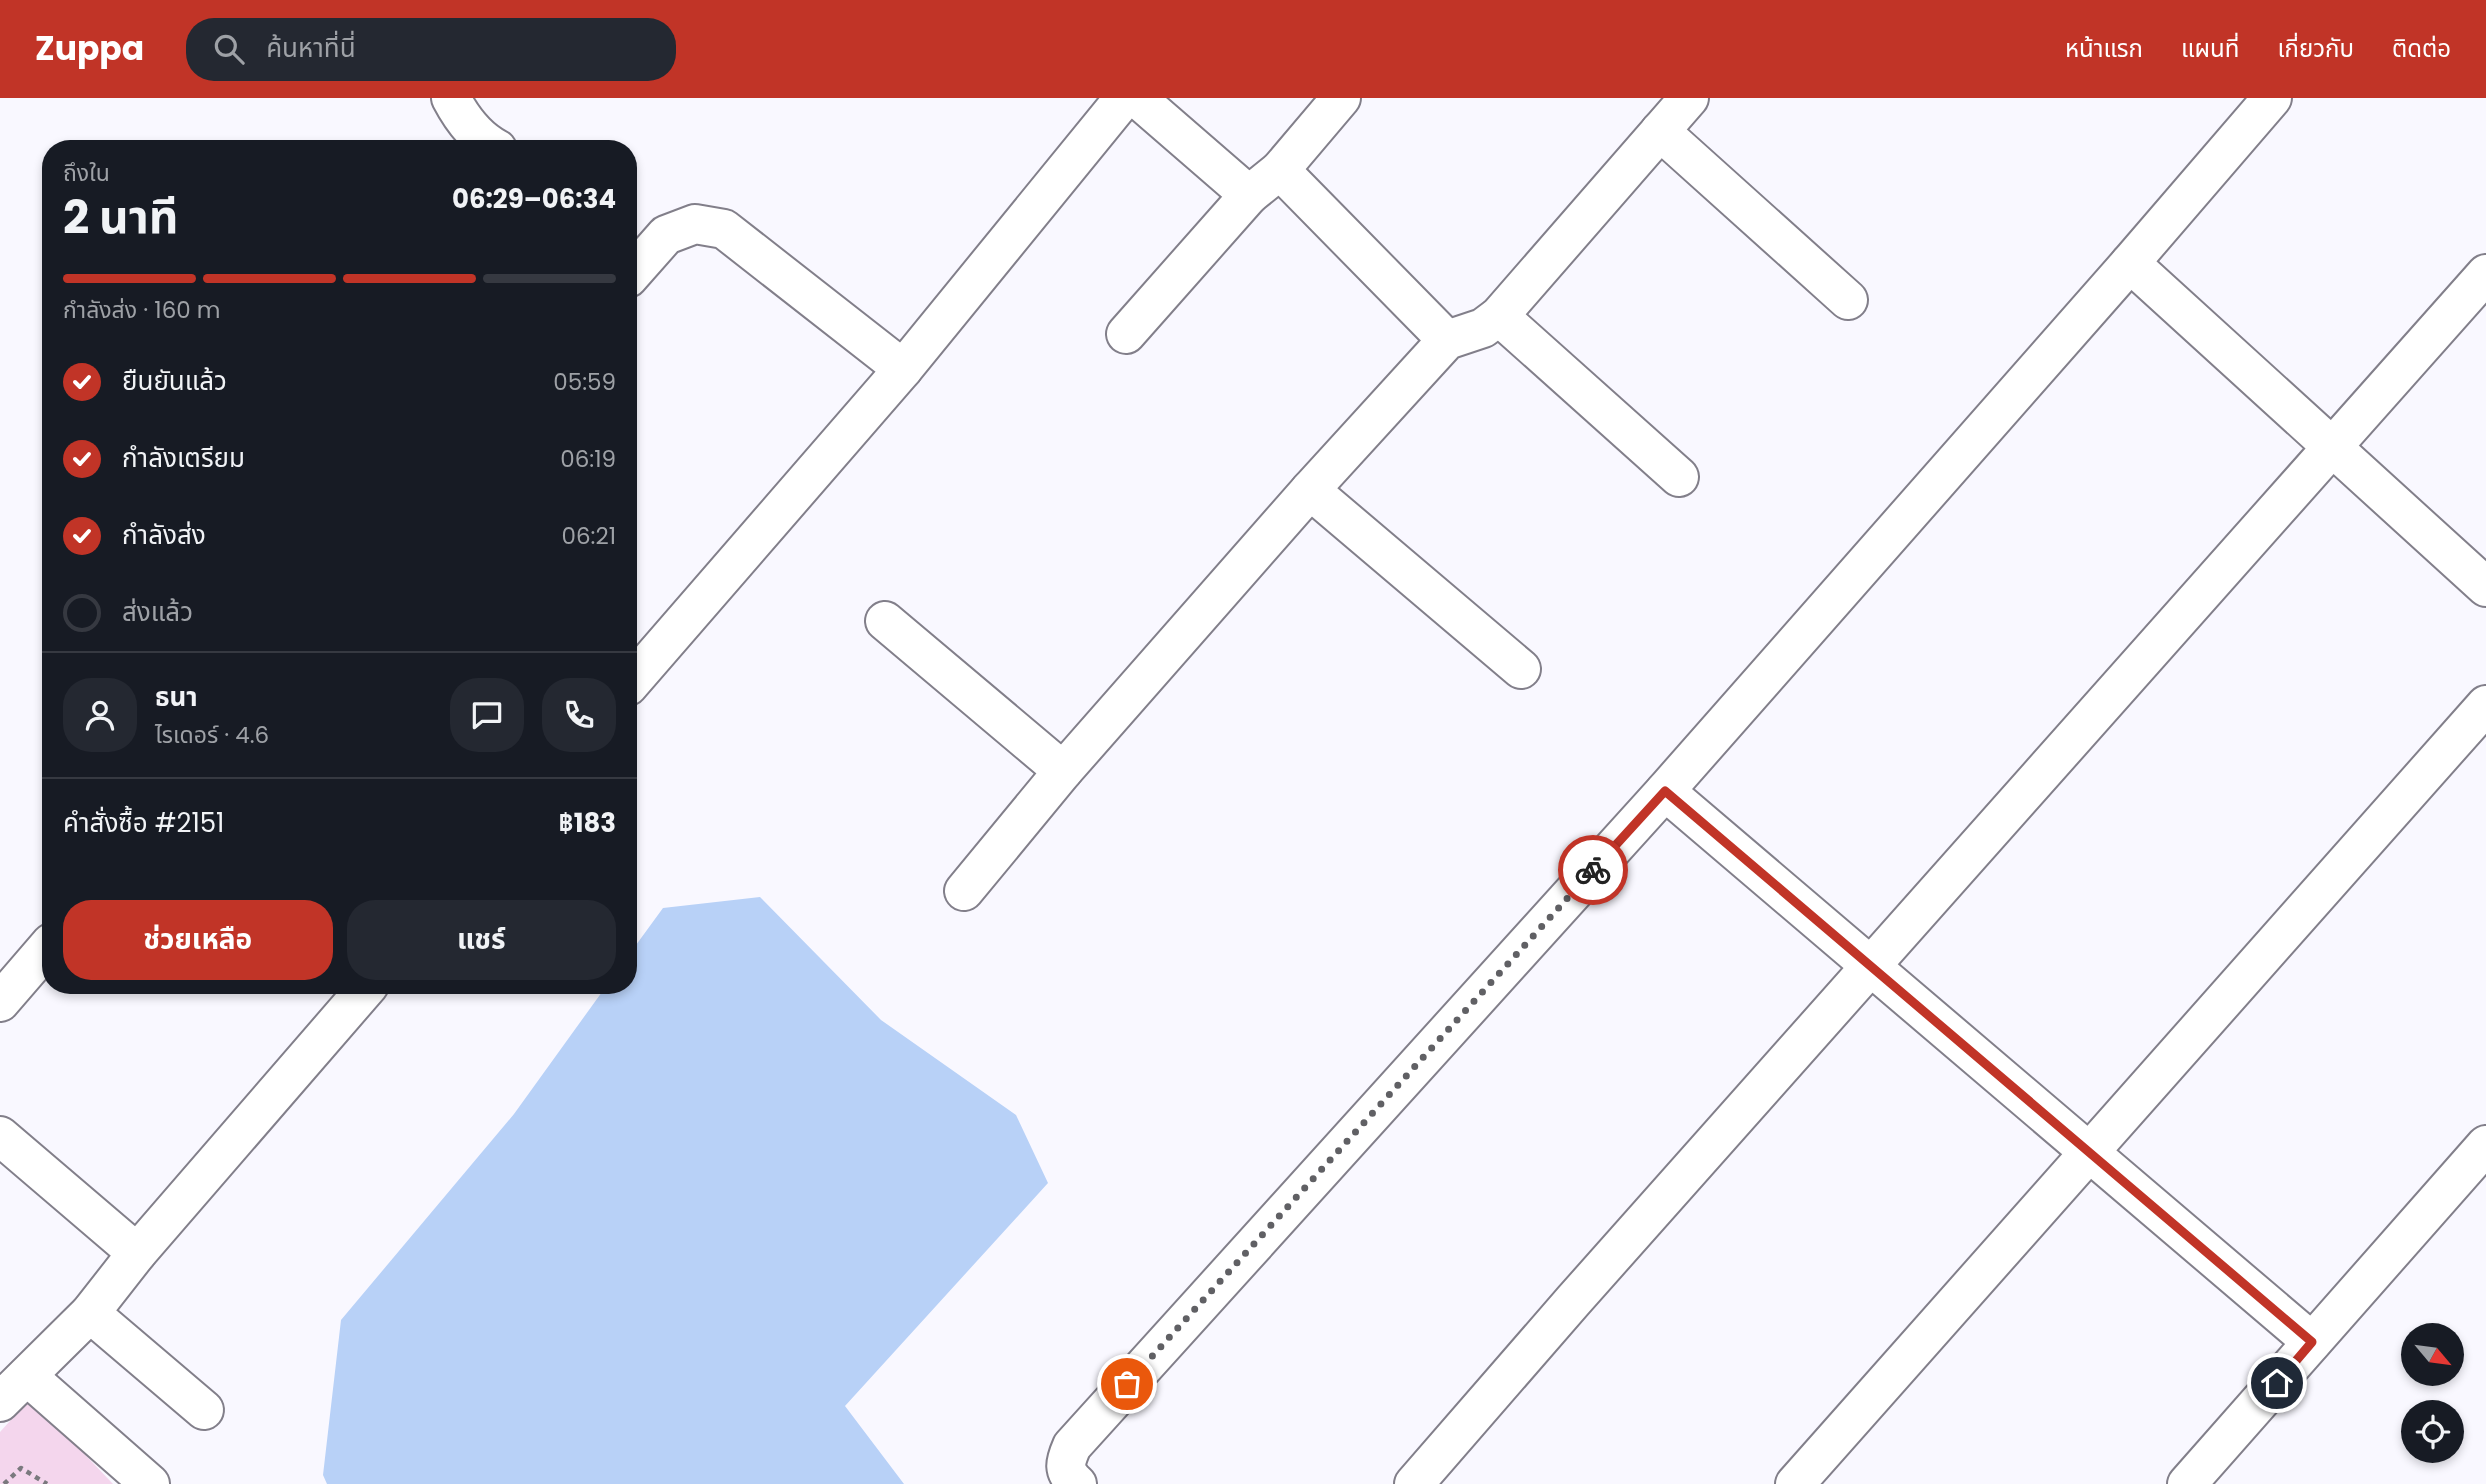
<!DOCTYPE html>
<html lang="th">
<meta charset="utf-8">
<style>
:root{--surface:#171b24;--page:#242831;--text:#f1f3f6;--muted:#9ea1a6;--line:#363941;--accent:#c13427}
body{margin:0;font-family:Poppins,"Noto Sans Thai",sans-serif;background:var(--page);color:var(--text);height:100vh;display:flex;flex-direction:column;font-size:26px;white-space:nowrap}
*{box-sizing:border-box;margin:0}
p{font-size:23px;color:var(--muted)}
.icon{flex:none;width:38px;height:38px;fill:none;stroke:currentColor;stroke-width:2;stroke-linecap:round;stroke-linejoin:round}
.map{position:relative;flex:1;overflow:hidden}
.details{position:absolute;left:42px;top:42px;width:595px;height:854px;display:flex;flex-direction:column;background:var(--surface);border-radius:28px;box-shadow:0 4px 10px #0003}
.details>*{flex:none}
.needle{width:46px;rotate:119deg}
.tools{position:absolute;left:2401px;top:1225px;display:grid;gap:14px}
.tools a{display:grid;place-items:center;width:63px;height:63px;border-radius:50%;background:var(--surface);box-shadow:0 4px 10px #0003;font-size:35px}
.pin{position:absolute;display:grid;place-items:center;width:60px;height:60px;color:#fff;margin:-30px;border:4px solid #fff;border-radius:50%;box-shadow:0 2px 7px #0007}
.courier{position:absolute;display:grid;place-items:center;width:70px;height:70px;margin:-35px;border:5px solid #c13427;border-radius:50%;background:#fff;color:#222;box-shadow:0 2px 9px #0007}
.headline em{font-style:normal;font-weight:700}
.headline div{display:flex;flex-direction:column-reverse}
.headline{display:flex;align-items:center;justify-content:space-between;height:119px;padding:0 21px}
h1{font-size:46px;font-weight:700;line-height:52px}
.bar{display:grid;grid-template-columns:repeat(4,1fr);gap:10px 7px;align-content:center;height:84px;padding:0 21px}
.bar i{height:9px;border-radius:5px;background:var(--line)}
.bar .current{background:var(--accent)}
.bar p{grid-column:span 4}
.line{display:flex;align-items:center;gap:18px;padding:0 21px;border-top:2px solid var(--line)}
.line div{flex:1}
.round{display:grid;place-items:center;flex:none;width:74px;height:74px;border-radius:28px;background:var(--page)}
ol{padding:0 21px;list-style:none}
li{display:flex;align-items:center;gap:21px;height:77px}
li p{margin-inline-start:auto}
li .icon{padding:7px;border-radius:50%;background:var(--accent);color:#fff;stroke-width:4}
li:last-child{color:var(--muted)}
li i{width:38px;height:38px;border:4px solid var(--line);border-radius:50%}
.primary-button{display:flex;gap:14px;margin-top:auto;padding:14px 21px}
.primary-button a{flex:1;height:80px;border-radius:28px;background:var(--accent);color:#fff;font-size:28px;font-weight:700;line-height:80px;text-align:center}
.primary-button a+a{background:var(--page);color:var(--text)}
header{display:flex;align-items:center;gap:42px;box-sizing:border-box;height:98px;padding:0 35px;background:var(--accent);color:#fff}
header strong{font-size:33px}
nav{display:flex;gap:38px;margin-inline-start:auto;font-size:24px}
.search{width:490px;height:63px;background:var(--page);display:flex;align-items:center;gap:18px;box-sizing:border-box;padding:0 24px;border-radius:28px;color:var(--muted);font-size:26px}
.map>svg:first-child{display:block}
</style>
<header>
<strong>Zuppa</strong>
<div class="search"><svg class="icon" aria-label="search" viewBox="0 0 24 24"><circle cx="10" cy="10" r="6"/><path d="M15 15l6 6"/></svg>ค้นหาที่นี่</div>
<nav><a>หน้าแรก</a><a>แผนที่</a><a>เกี่ยวกับ</a><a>ติดต่อ</a></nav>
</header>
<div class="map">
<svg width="2486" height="1386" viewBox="0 0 2486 1386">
<rect width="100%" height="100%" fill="#f9f8ff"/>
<path fill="#f4d6ed" d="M31 1300 113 1386H0V1334Z"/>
<path fill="#b8d1f7" d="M760 799 881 922 1016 1017 1048 1085 845 1308 904 1386H327L323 1377 341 1222 514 1016 607 887H628V858L663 810Z"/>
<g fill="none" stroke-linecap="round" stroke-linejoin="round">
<g stroke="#827f8a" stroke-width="42">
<g id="minor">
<path d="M451 0C462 21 476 40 497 51"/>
<path d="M1137 0 1249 97 1280 72 1447 242"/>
<path d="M1660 33 1848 202"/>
<path d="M1280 72 1341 0"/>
<path d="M2130 165 2486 489"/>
<path d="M628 180 666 137 695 126 724 131 903 271"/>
<path d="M1499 218 1679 379"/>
<path d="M1126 236 1249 97"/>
<path d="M1310 392 1521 571"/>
<path d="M885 523 1063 673 1310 392 1447 242 1483 230 1499 218 1689 0"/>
<path d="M628 588 903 271 1124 0"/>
<path d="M1665 693 2312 1244"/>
<path d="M964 793 1063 673"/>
<path d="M0 904 51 845"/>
<path d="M0 1038 137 1155"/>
<path d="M90 1215 204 1312"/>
<path d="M27 1278 150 1386"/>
<path d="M0 1304 90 1215 137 1155 369 887"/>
<path d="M1077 1386C1062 1373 1065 1364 1072 1348L1665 693 2130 165 2272 0"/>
<path d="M1414 1386 1573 1203 2486 176"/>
<path d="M1795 1386 2486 607"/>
<path d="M2187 1386 2486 1047"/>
</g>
</g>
<path stroke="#7a797e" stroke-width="4.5" stroke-dasharray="5 5" stroke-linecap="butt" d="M4 1386 21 1370 47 1386"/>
<use href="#minor" stroke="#fff" stroke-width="38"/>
</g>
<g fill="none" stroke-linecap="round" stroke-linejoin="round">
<path stroke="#606064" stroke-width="7" stroke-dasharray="0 12.6" d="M1127 1286 1593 772"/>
<path stroke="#c13427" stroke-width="9" d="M1593 772 1665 693 2312 1244 2277 1285"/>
</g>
</svg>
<div class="tools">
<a><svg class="needle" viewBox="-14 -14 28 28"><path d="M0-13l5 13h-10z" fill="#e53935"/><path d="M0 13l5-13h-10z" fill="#9ea1a6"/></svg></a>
<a><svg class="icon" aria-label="locate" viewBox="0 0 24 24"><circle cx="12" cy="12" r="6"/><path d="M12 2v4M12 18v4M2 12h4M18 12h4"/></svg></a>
</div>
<div class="pin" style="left:1127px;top:1286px;background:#ea580c"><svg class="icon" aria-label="bag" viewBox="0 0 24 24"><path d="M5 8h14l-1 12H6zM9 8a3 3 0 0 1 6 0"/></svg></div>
<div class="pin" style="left:2277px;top:1285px;background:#1f2937"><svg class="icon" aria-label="home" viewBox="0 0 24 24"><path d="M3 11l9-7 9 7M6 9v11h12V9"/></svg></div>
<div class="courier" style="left:1593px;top:772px"><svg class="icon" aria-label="bike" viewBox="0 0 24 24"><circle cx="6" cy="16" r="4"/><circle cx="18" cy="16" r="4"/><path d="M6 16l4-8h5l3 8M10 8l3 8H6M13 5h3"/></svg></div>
<section class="details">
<div class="headline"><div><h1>2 นาที</h1><p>ถึงใน</p></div><em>06:29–06:34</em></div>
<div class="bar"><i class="current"></i><i class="current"></i><i class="current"></i><i></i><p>กำลังส่ง · 160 m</p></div>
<ol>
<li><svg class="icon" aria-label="check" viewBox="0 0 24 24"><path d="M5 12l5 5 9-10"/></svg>ยืนยันแล้ว<p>05:59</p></li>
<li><svg class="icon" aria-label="check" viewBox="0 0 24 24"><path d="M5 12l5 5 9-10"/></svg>กำลังเตรียม<p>06:19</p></li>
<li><svg class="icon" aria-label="check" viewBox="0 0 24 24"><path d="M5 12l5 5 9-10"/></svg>กำลังส่ง<p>06:21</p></li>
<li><i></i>ส่งแล้ว</li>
</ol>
<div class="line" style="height:126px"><a class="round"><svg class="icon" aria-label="person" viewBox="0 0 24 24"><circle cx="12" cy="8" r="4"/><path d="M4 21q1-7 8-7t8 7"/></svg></a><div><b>ธนา</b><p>ไรเดอร์ · 4.6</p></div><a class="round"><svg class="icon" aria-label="chat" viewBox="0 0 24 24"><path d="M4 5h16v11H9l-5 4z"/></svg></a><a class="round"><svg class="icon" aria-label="phone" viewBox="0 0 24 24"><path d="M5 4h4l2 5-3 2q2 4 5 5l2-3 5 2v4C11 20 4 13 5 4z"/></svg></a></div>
<div class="line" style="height:91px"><div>คำสั่งซื้อ #2151</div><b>฿183</b></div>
<div class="primary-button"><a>ช่วยเหลือ</a><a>แชร์</a></div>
</section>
</div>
